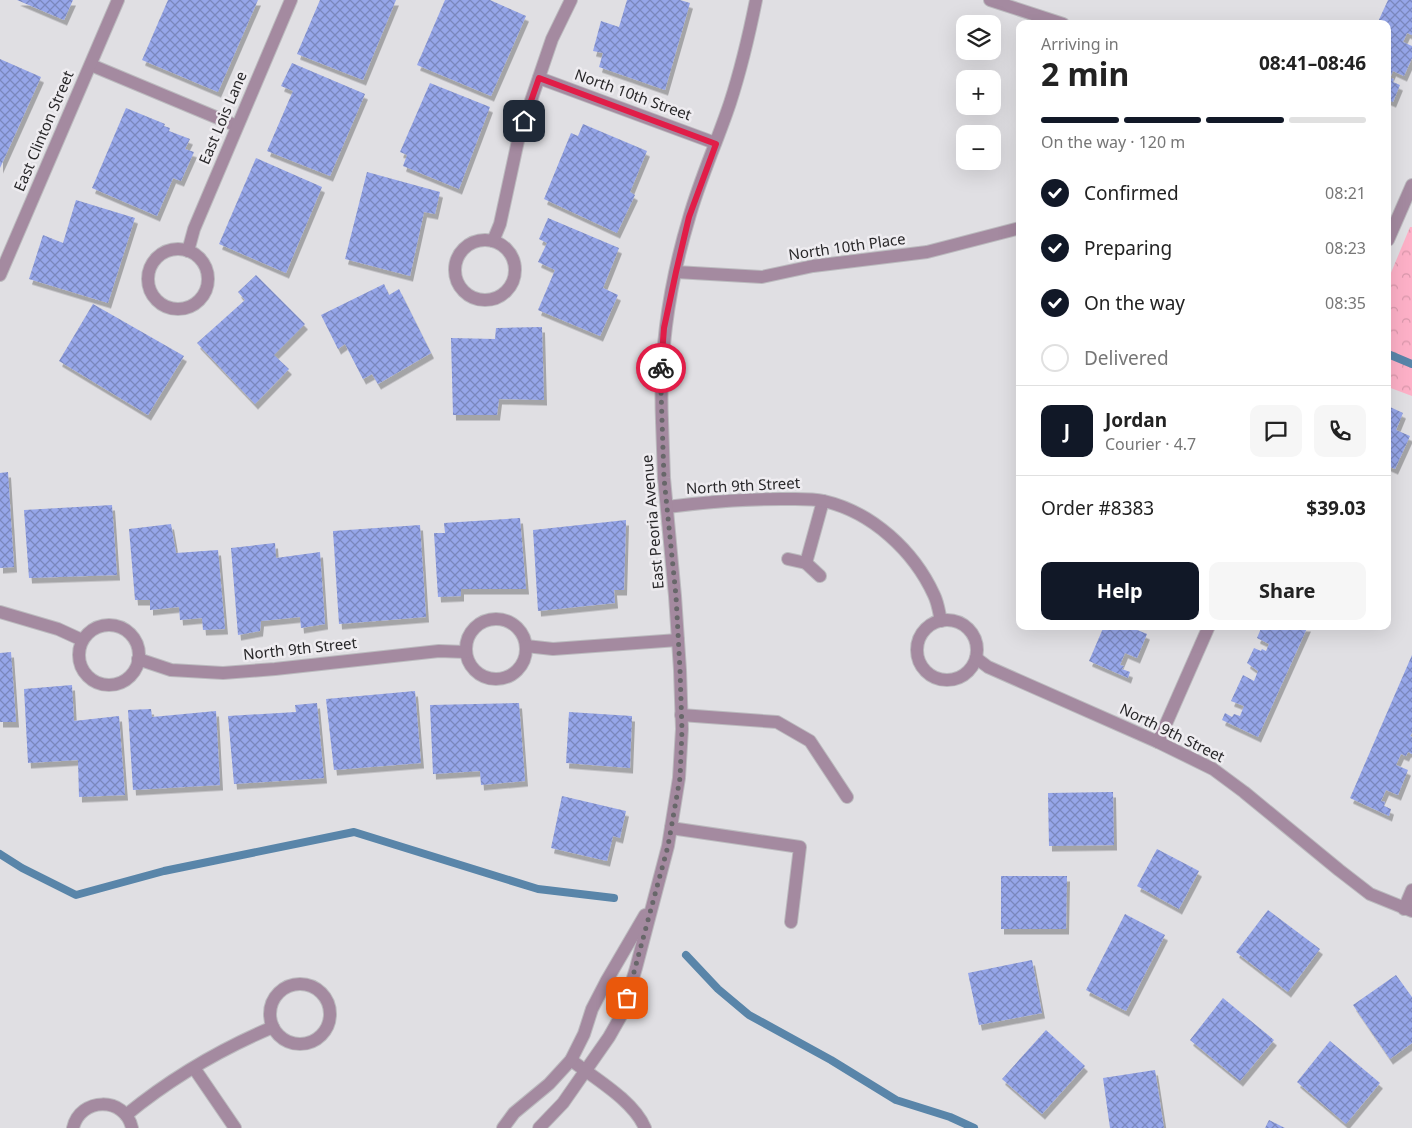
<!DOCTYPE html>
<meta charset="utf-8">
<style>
:root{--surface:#fff;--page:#f6f6f6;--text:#222;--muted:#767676;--line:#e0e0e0;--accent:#111827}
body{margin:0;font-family:"Noto Sans",sans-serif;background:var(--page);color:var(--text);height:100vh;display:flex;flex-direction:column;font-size:19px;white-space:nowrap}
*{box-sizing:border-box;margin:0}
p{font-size:16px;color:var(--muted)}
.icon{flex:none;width:28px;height:28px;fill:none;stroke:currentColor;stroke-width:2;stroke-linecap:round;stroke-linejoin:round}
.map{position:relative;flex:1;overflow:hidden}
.side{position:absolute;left:1016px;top:20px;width:375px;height:610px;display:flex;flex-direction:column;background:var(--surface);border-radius:10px;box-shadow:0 5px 20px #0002}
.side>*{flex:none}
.fabs{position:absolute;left:956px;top:15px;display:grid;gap:10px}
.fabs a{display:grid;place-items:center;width:45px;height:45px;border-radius:10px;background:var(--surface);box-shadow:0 5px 20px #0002;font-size:25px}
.pin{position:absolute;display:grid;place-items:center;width:42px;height:42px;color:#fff;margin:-21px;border-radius:10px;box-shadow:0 2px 8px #0006}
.courier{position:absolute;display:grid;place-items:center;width:50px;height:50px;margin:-25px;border:4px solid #e11d48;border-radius:50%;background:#fff;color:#222;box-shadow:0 1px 6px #0007}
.summary em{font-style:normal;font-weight:700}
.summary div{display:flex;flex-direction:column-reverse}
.summary{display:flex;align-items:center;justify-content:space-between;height:85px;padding:0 25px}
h1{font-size:32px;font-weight:700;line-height:38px}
.bar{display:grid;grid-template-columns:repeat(4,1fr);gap:8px 5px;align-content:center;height:60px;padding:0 25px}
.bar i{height:6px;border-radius:4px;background:var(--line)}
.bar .selected{background:var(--accent)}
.bar p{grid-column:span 4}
.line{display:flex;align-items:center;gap:12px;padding:0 25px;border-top:1px solid var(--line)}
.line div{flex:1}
.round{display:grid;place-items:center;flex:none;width:52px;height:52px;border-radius:10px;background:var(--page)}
ol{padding:0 25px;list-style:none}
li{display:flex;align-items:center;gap:15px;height:55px}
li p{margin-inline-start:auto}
li .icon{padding:5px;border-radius:50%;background:var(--accent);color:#fff;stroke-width:4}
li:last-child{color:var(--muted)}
li i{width:28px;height:28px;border:2px solid var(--line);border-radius:50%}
.button{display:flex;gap:10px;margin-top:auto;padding:10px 25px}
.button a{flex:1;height:58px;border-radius:10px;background:var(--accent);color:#fff;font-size:20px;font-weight:700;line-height:58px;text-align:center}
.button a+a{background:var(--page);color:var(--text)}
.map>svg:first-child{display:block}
</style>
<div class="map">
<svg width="1412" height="1128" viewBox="0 0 1412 1128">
<defs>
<pattern id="park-crowns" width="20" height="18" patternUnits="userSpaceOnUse" patternTransform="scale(1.25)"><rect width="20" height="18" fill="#fdb0c7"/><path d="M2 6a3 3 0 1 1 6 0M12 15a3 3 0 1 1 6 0" fill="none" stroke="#d997ab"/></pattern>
<pattern id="building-cross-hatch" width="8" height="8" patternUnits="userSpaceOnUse" patternTransform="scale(1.25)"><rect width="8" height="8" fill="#96a6e9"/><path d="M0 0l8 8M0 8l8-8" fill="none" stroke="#7a87bd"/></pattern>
<filter id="shadow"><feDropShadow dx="3" dy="5.5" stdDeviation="0" flood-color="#0004"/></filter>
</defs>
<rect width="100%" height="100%" fill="#e0dfe3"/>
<path fill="url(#park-crowns)" d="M1410 227H1412V396L1388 387V280Z"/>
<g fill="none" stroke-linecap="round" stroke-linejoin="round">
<g stroke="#5985a9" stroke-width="8">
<path d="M1388 354 1412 364"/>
<path d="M0 854 22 868 76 895 164 871 354 832 538 889 614 898"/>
<path d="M686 955 718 989 749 1015 831 1060 896 1100 950 1117 974 1128"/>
</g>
</g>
<g fill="url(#building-cross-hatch)" filter="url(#shadow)">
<path d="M17 0H73L64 20Z"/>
<path d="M168 0H258L218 92 142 60Z"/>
<path d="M320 0H396L363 80 297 54Z"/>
<path d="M445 0H490L526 16 491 96 417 65Z"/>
<path d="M627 0H680L690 3 665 90 599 67 603 53 593 51 601 21 619 27Z"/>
<path d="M1388 0H1412V35L1407 33 1403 42 1412 46V58L1404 76 1393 71 1390 78 1394 79 1393 82 1400 85 1393 102 1388 100V24H1377Z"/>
<path d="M0 59 41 77 0 168Z"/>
<path d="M292 63 365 94 330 176 267 151 293 91 281 86Z"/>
<path d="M430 83 490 107 459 189 403 166 407 155 400 152Z"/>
<path d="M126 108 165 124 164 126 170 128 169 131 190 139 185 149 194 152 181 181 173 178 157 216 92 188Z"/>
<path d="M583 124 647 151 630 192 635 195 617 233 544 199 571 133 578 136Z"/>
<path d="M256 158 322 187 286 273 219 244Z"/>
<path d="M367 172 440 192 435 214 424 212 410 276 345 259Z"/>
<path d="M76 200 135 218 108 303 29 279 43 235 63 243Z"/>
<path d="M548 218 619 248 603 288 618 295 600 336 538 310 555 270 538 262 547 243 539 239Z"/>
<path d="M256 275 305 324 274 355 289 369 255 404 197 343 245 300 238 292Z"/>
<path d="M384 284 389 295 399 289 431 353 378 384 372 374 363 379 345 344 338 349 321 315Z"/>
<path d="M93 304 184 356 148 415 59 361Z"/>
<path d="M542 327 544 400 499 399 497 415H453L451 338 495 339 496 328Z"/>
<path d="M1388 406 1403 413 1396 430 1410 436 1395 469 1388 466Z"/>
<path d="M8 472 14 567 0 568V473Z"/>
<path d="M112 505 117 575 29 578 24 510Z"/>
<path d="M520 518 526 589H461V596L438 597 434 533H445L444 523Z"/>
<path d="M626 520 624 590H614L615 603 538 611 533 530Z"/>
<path d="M171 524 176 553 218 550 225 629 203 630 202 618 180 620 179 607 150 610V600H135L129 529Z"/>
<path d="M420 525 426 617 339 624 333 531Z"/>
<path d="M275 543 276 558 320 552 325 624 301 628 300 617 261 621 260 631 238 635 231 548Z"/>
<path d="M1104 626H1136L1135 629 1147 634 1137 658 1125 653 1120 665 1124 666 1122 669 1130 672 1128 678 1089 661Z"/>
<path d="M1262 626H1308L1258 737 1222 720 1225 713 1232 717 1234 714 1240 716 1244 706 1231 701 1243 675 1254 681 1258 671 1247 663 1254 648 1261 651 1262 649 1266 651 1269 644 1257 638Z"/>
<path d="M11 652 16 722H0V653Z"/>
<path d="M1412 655V733L1410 736 1412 737V754L1408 752 1406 756 1401 754 1396 765 1408 770 1398 795 1386 790 1381 801 1385 802 1384 806 1391 809 1389 816 1350 798Z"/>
<path d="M72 685 74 721 119 716 125 795 79 797 78 760 28 763 24 689Z"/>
<path d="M415 691 421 763 334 770 326 699Z"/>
<path d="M317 703 324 778 234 784 228 716 296 712 295 705Z"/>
<path d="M519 703 525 781 481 785 480 771 433 774 430 705Z"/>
<path d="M151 709 152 717 216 711 220 785 133 790 128 710Z"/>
<path d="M569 712 632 716 630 768 566 763Z"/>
<path d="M1113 792 1114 845 1049 846 1048 793Z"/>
<path d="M562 796 626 811 620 838 613 836 607 861 551 848Z"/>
<path d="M1157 849 1199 871 1179 909 1137 886Z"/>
<path d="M1001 876H1067L1066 929H1001Z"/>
<path d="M1268 910 1320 949 1288 992 1236 952Z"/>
<path d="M1125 914 1165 935 1126 1011 1086 990Z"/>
<path d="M1032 960 1042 1013 979 1025 968 973Z"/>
<path d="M1396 975 1412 997V1043L1390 1059 1353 1005Z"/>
<path d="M1223 998 1274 1040 1240 1081 1190 1040Z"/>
<path d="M1046 1030 1085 1066 1042 1114 1002 1079Z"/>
<path d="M1330 1041 1380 1083 1346 1124 1297 1082Z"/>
<path d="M1155 1070 1164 1128H1110L1103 1078Z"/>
<path d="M1269 1120 1285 1128H1265Z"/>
</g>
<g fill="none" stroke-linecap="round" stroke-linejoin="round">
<g stroke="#bbbabe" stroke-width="14">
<g id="service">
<path d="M788 559 806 563"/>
<path d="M820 576 806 563 823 501"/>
<path d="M681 715 777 722 810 741 847 797"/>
<path d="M671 828 800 847 791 922"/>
</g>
</g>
<g stroke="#bbbabe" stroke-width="14">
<g id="minor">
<path d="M990 0 1063 24"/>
<path d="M91 65 237 126"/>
<path d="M539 78 715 143"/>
<path d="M1388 240 1412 185"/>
<circle cx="485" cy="270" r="30"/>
<path d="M493 241 500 224 519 136 552 39 571 0"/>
<circle cx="178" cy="279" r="30"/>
<path d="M188 251 194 229 291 0"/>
<path d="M676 272 762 277 813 266 927 252 1020 228"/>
<path d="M0 275 118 0"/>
<path d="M662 421C659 351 669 285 689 218 700 179 717 142 730 103 741 69 749 35 756 0"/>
<path d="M667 507C705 502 743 499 782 499 795 499 810 498 824 501 872 512 914 551 934 595 938 603 939 612 941 621"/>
<path d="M0 612 58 629 82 640"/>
<circle cx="496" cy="649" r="30"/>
<circle cx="947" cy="650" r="30"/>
<circle cx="109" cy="655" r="30"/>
<path d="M526 646 553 649 678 640"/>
<path d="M976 658 988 667 1158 742 1213 769 1244 792 1339 870 1370 894 1412 911"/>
<path d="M138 659 171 670 223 673 275 669 439 651 466 652"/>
<path d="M1158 742 1209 626"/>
<path d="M1404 909 1412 890"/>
<circle cx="300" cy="1014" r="30"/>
<path d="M571 1060C594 1078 633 1100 645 1128"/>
<path d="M194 1068 235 1128"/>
<path d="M126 1115C170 1079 221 1049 273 1027"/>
<path d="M73 1128C80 1097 125 1096 132 1128"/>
</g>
</g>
<g stroke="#bbbabe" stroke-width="14">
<g id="tertiary">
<path d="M503 1128 514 1113 549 1084 571 1060 584 1034 592 1009 607 980 645 915"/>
<path d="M539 1128 563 1103 609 1037 622 1014 636 968 668 846 679 778 682 729 680 670 675 596 664 478 662 421"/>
</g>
</g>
<use href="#service" stroke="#a48aa0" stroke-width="12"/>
<use href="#minor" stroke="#a48aa0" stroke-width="12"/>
<use href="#tertiary" stroke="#a48aa0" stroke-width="12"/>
</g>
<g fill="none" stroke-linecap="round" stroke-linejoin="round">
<path stroke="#68676a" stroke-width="5" stroke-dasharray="0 9" d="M627 998 668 846 680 778 682 730 680 670 676 596 664 478 661 391V368"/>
<path stroke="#e11d48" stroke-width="6" d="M524 121 539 78 716 144 689 217 676 272 664 328 661 368"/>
</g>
<g text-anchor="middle" stroke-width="5" stroke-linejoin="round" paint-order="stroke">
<g font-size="15" fill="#282729" stroke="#eeecf0">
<text transform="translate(633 95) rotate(20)" y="5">North 10th Street</text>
<text transform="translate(223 118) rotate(-67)" y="5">East Lois Lane</text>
<text transform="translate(44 131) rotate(-67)" y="5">East Clinton Street</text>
<text transform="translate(847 247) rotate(-8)" y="5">North 10th Place</text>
<text transform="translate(743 486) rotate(-3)" y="5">North 9th Street</text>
<text transform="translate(653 522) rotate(-95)" y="5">East Peoria Avenue</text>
<text transform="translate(300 649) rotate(-6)" y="5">North 9th Street</text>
<text transform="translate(1172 733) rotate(26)" y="5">North 9th Street</text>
</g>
</g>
</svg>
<div class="fabs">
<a><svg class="icon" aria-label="layers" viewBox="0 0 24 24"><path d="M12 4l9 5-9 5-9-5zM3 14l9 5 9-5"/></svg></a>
<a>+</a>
<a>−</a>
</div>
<div class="pin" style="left:627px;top:998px;background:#ea580c"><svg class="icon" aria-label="bag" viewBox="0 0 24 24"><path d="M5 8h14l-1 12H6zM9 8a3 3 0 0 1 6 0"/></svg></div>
<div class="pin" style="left:524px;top:121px;background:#1f2937"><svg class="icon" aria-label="home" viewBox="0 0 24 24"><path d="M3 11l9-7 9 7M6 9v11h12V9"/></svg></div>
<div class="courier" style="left:661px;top:368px"><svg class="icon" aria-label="bike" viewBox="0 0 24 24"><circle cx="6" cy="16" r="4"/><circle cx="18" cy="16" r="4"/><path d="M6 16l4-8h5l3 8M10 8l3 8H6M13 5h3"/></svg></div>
<section class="side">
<div class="summary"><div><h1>2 min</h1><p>Arriving in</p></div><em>08:41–08:46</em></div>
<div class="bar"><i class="selected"></i><i class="selected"></i><i class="selected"></i><i></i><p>On the way · 120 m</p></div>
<ol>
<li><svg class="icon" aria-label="check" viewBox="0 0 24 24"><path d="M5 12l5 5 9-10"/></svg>Confirmed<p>08:21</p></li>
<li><svg class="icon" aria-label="check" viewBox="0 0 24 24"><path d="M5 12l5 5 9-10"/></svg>Preparing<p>08:23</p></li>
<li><svg class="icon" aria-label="check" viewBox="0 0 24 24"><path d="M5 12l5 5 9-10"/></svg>On the way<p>08:35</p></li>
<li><i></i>Delivered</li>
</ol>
<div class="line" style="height:90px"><b class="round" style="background:var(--accent);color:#fff">J</b><div><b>Jordan</b><p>Courier · 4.7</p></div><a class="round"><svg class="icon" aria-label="chat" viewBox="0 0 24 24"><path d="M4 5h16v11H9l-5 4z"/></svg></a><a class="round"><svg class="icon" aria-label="phone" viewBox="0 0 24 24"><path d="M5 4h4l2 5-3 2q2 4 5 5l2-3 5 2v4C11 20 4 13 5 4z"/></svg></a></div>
<div class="line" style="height:65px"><div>Order #8383</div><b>$39.03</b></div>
<div class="button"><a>Help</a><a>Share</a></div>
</section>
</div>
